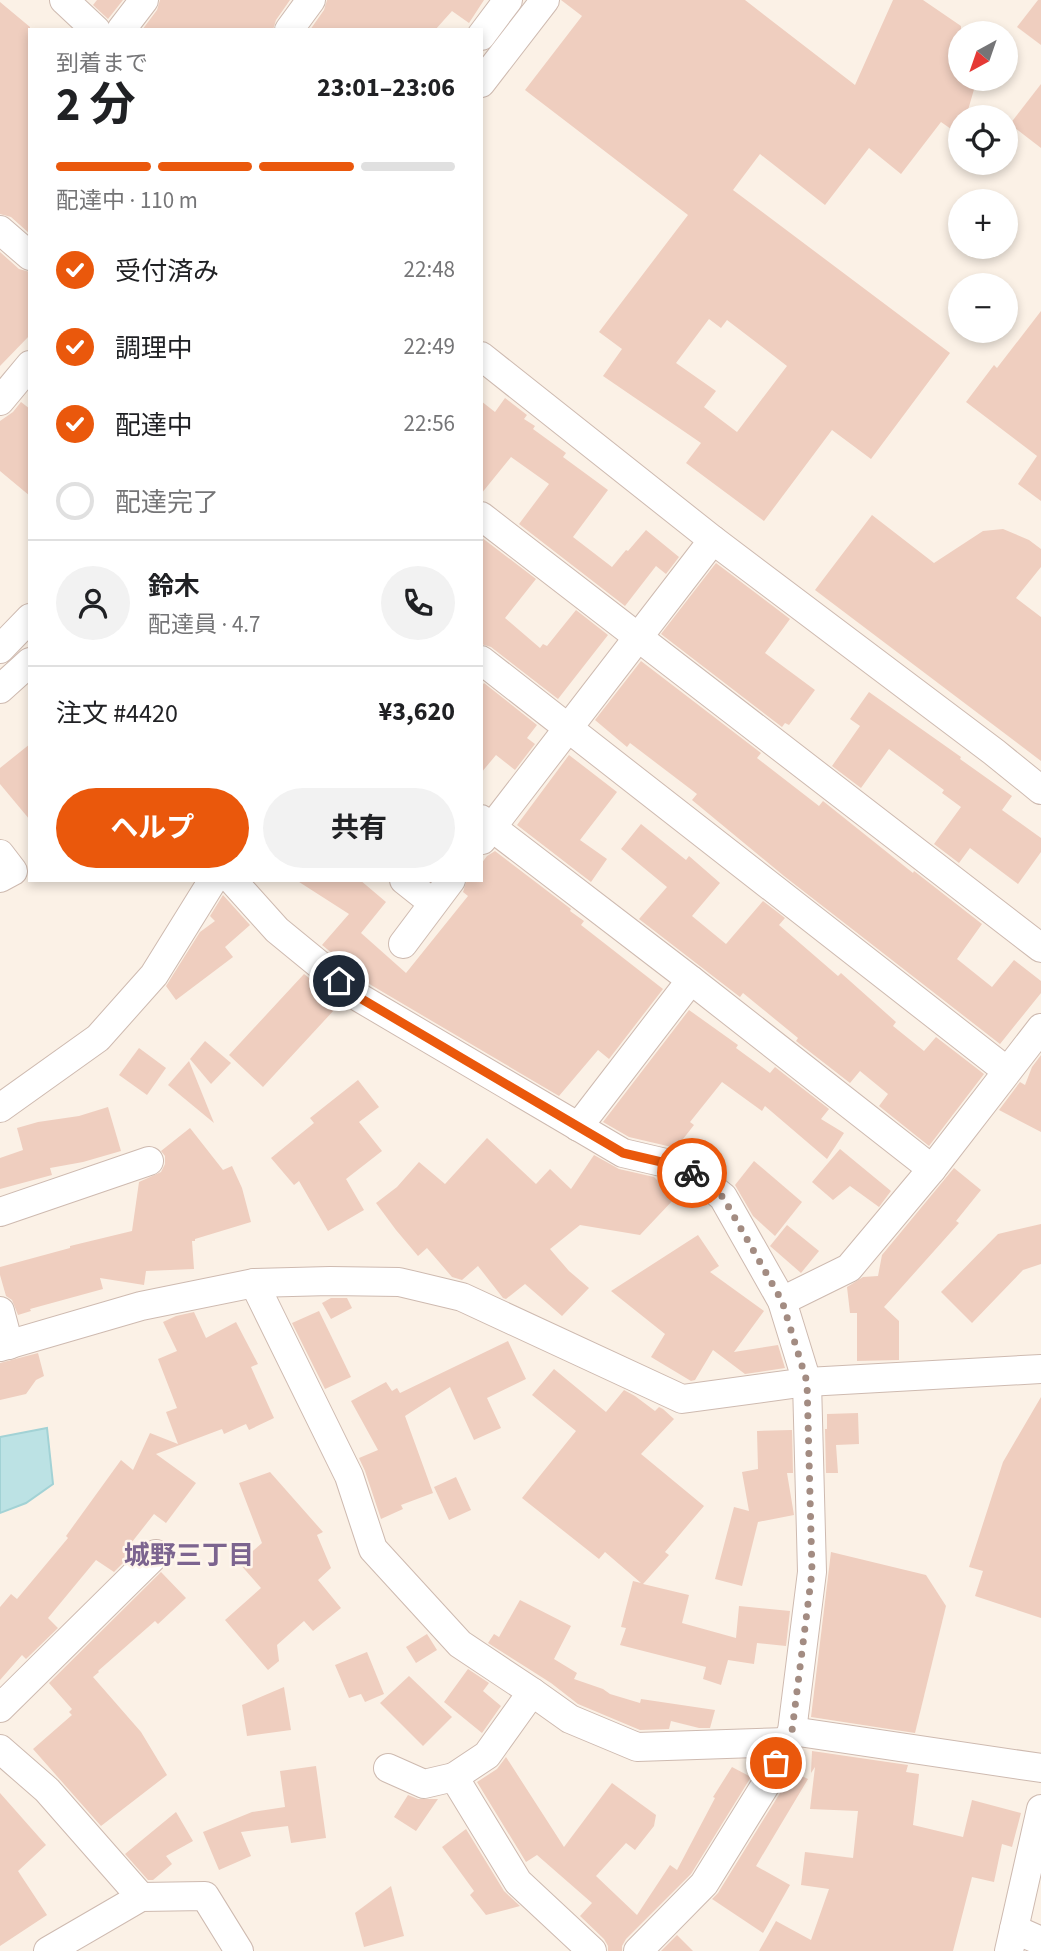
<!DOCTYPE html>
<html lang="ja">
<meta charset="utf-8">
<style>
:root{--surface:#fff;--page:#f2f2f2;--text:#202124;--muted:#757577;--line:#e0e0e0;--accent:#ea580c}
body{margin:0;font-family:"Source Sans 3","Noto Sans JP",sans-serif;background:var(--page);color:var(--text);height:100vh;display:flex;flex-direction:column;font-size:26px;white-space:nowrap}
*{box-sizing:border-box;margin:0}
p{font-size:23px;color:var(--muted)}
.icon{flex:none;width:38px;height:38px;fill:none;stroke:currentColor;stroke-width:2;stroke-linecap:round;stroke-linejoin:round}
.map{position:relative;flex:1;overflow:hidden}
.sheet{position:absolute;left:28px;top:28px;width:455px;height:854px;display:flex;flex-direction:column;background:var(--surface);border-radius:0px;box-shadow:0 4px 10px #0003}
.sheet>*{flex:none}
.needle{width:46px;rotate:220deg}
.tools{position:absolute;left:948px;top:21px;display:grid;gap:14px}
.tools a{display:grid;place-items:center;width:70px;height:70px;border-radius:50%;background:var(--surface);box-shadow:0 4px 10px #0003;font-size:35px}
.pin{position:absolute;display:grid;place-items:center;width:60px;height:60px;color:#fff;margin:-30px;border:4px solid #fff;border-radius:50%;box-shadow:0 2px 7px #0007}
.courier{position:absolute;display:grid;place-items:center;width:70px;height:70px;margin:-35px;border:5px solid #ea580c;border-radius:50%;background:#fff;color:#222;box-shadow:0 2px 9px #0007}
.summary em{font-style:normal;font-weight:700}
.summary div{display:flex;flex-direction:column-reverse}
.summary{display:flex;align-items:center;justify-content:space-between;height:119px;padding:0 28px}
h1{font-size:46px;font-weight:700;line-height:52px}
.bar{display:grid;grid-template-columns:repeat(4,1fr);gap:10px 7px;align-content:center;height:84px;padding:0 28px}
.bar i{height:9px;border-radius:5px;background:var(--line)}
.bar .current{background:var(--accent)}
.bar p{grid-column:span 4}
.line{display:flex;align-items:center;gap:18px;padding:0 28px;border-top:2px solid var(--line)}
.line div{flex:1}
.round{display:grid;place-items:center;flex:none;width:74px;height:74px;border-radius:37px;background:var(--page)}
ol{padding:0 28px;list-style:none}
li{display:flex;align-items:center;gap:21px;height:77px}
li p{margin-inline-start:auto}
li .icon{padding:7px;border-radius:50%;background:var(--accent);color:#fff;stroke-width:4}
li:last-child{color:var(--muted)}
li i{width:38px;height:38px;border:4px solid var(--line);border-radius:50%}
.cta{display:flex;gap:14px;margin-top:auto;padding:14px 28px}
.cta a{flex:1;height:80px;border-radius:42px;background:var(--accent);color:#fff;font-size:28px;font-weight:700;line-height:80px;text-align:center}
.cta a+a{background:var(--page);color:var(--text)}
.map>svg:first-child{display:block}
</style>
<div class="map">
<svg width="1041" height="1951" viewBox="0 0 1041 1951">
<rect width="100%" height="100%" fill="#fbf1e6"/>
<path fill="#bce2e4" stroke="#a2d2d5" stroke-width="2" d="M47 1428 53 1484 26 1503 0 1513V1437Z"/>
<g fill="#efcebf" fill-rule="evenodd">
<path d="M97 0H123L108 19 93 5Z"/>
<path d="M160 0H290L276 20 273 30H142L157 10Z"/>
<path d="M327 0H484L469 23 452 11 435 30H310L324 10Z"/>
<path d="M561 0H745L855 85 893 0H923L961 26V79H977L966 117H961V136L941 122 901 174 869 148 825 205 760 154 733 190 950 353 871 459 832 430 764 521 686 463 701 443 603 376 622 349 599 332 688 215 525 90 582 16ZM709 319 721 328 727 320 787 366 737 432 704 407 716 391 676 363Z"/>
<path d="M1038 0H1041V45L1017 27Z"/>
<path d="M0 2 30 27V234L11 217 0 214Z"/>
<path d="M1041 84V148L1010 124Z"/>
<path d="M0 252 19 269 30 272V335L0 366Z"/>
<path d="M1041 311V501L1018 484 1037 456 966 402 994 365 997 368Z"/>
<path d="M505 398 527 415 524 419 535 426 533 429 566 453 563 457 608 490 573 537 612 567 626 550 628 551 646 530 679 557 666 574 656 566 625 606 519 524 549 484 511 457 481 494V401L495 412Z"/>
<path d="M21 402 30 409V496L0 471V421L13 412Z"/>
<path d="M872 515 934 563 983 531 1003 529 1029 540 1041 549V567L1016 598 1041 617V761L815 590Z"/>
<path d="M481 537 536 579 505 618 540 648 543 644 547 646 576 610 608 635 558 699 491 647 481 644Z"/>
<path d="M716 563 790 619 765 653 815 690 789 725 785 723 782 727 661 634Z"/>
<path d="M641 661 761 753 757 758 819 806 823 801 913 873 914 871 982 924 957 959 992 987 1014 960 1041 981V993L1000 1044 784 876 692 800 697 794 630 743 627 747 595 720Z"/>
<path d="M484 683 537 725 527 738 535 744 515 770 496 755 481 773V687Z"/>
<path d="M869 692 961 757 960 759 1012 796 1002 810 1041 838V852L1018 884 970 848 959 863 934 844 961 807 942 793 944 790 889 749 861 788 832 766 860 726 850 719Z"/>
<path d="M30 744V820L0 784V768Z"/>
<path d="M569 755 617 792 580 840 607 859 591 882 517 825Z"/>
<path d="M641 824 686 860 689 856 720 883 692 916 726 944 763 901 785 918 779 925 838 976 841 973 896 1022 893 1026 924 1051 936 1037 984 1074 929 1146 879 1106 888 1094 860 1071 850 1083 796 1041 798 1038 743 993 740 997 639 919 667 887 621 849Z"/>
<path d="M495 851 571 909 570 911 584 921 581 925 663 989 609 1059 598 1050 559 1096 371 985 322 945 349 914 296 880H360L386 902 361 933 406 973 468 896 463 892 467 880H481V864L487 856Z"/>
<path d="M223 895 250 925 225 947 233 957 176 1000 166 986 200 932 215 921 210 916Z"/>
<path d="M304 974 337 1000 332 1006 335 1009 263 1087 229 1055Z"/>
<path d="M689 1010 738 1045 736 1048 770 1073 775 1067 829 1109 821 1119 844 1133 827 1159 765 1106 762 1111 722 1082 690 1122 694 1125 676 1148 629 1137 603 1122Z"/>
<path d="M205 1041 231 1063 211 1084 190 1059Z"/>
<path d="M139 1048 166 1068 147 1095 119 1075Z"/>
<path d="M1041 1055V1132L999 1110 1020 1082 1025 1085 1032 1067Z"/>
<path d="M189 1061 214 1123 168 1085Z"/>
<path d="M358 1080 379 1107 359 1122 382 1151 346 1179 364 1210 328 1231 299 1181 294 1185 271 1158 314 1123 310 1118Z"/>
<path d="M108 1107 121 1151 83 1162 50 1168 52 1175 0 1189V1158L23 1150 17 1128 38 1122 79 1116Z"/>
<path d="M190 1128 223 1170 232 1166 242 1188 251 1222 195 1239V1241H192L194 1269 146 1271 144 1285 100 1278 103 1289 30 1309 31 1311 18 1315 12 1300 6 1296 0 1275V1267L70 1248V1246L132 1231 139 1182 161 1172 165 1164V1156L161 1151Z"/>
<path d="M487 1138 536 1184 550 1169 571 1189 594 1155 619 1169 654 1177 675 1198 640 1235 580 1225 550 1249 569 1271 589 1288 562 1316 525 1284 506 1299 503 1298 478 1266 462 1280 452 1277 427 1248 418 1256 396 1230 376 1203 397 1187 419 1162 445 1184Z"/>
<path d="M840 1149 891 1191 879 1207 850 1186 833 1200 812 1182Z"/>
<path d="M754 1161 802 1202 775 1236 753 1216 735 1185Z"/>
<path d="M954 1168 981 1190 956 1221 959 1223 884 1307 899 1321V1360L857 1361V1313H850L847 1287 863 1277 878 1276 882 1255Z"/>
<path d="M1041 1224V1264L1023 1270 972 1323 941 1292 998 1234Z"/>
<path d="M787 1225 819 1251 801 1273 770 1246Z"/>
<path d="M698 1235 719 1266 710 1272 764 1311 734 1352 778 1345 785 1368 745 1374 713 1350 695 1380 691 1381 651 1357 665 1334 611 1291Z"/>
<path d="M331 1298H347L352 1308 331 1319 322 1303Z"/>
<path d="M319 1311 351 1377 325 1389 292 1323Z"/>
<path d="M194 1312 206 1338 236 1322 258 1364 251 1367 274 1418 249 1430 246 1424 224 1434 222 1429 156 1454 196 1483 166 1523 154 1514 132 1542 138 1548 114 1572 96 1560 48 1618 58 1628 26 1659 22 1655 0 1680V1607L11 1594 17 1599 68 1538 66 1536 121 1460 133 1470 150 1433 178 1444 166 1412 177 1408 158 1359 177 1351 163 1322 176 1316Z"/>
<path d="M508 1341 526 1379 487 1398 501 1428 474 1440 450 1387 405 1416 433 1493 401 1505 403 1509 381 1519 365 1471 359 1458 378 1450 351 1401 386 1382 392 1391 397 1388 400 1393Z"/>
<path d="M38 1353 44 1376 36 1380 26 1394 0 1400V1363Z"/>
<path d="M554 1369 606 1412 624 1390 635 1396 655 1411 659 1407 663 1409 674 1419 641 1454 704 1506 665 1552 669 1555 643 1584 689 1595 682 1623 736 1638 739 1606 790 1611 786 1646 757 1643 754 1664 728 1660 721 1685 703 1679 706 1667 620 1645 626 1628 621 1627 633 1581 641 1583 605 1552 599 1559 522 1498 576 1431 532 1395Z"/>
<path d="M1041 1397V1618L975 1596 983 1571 969 1567 1003 1462Z"/>
<path d="M858 1413 859 1444 836 1445 838 1473H826L825 1429H827V1414Z"/>
<path d="M792 1430 793 1473H787L794 1515 758 1522 742 1586 715 1579 734 1507 749 1511 742 1472 758 1469 757 1431Z"/>
<path d="M270 1472 323 1532 317 1535 331 1568 318 1580 341 1608 313 1631 304 1621 277 1645 279 1661 268 1670 225 1620 261 1588 239 1563 262 1543 239 1483Z"/>
<path d="M456 1477 471 1510 449 1520 434 1487Z"/>
<path d="M831 1552 926 1575 946 1606 915 1733 811 1717Z"/>
<path d="M161 1572 186 1598 158 1624 155 1621 98 1671 99 1672 93 1677 141 1732 167 1775 101 1826 33 1749 72 1715 69 1712 72 1709 49 1683Z"/>
<path d="M520 1600 571 1626 554 1659 577 1673 574 1679 603 1689 610 1694 640 1703 641 1699 715 1710 710 1728H699L671 1721 669 1729 640 1730 578 1704 551 1683 488 1643 494 1634 499 1637Z"/>
<path d="M427 1634 437 1650 416 1663 406 1647Z"/>
<path d="M367 1652 384 1694 365 1702 361 1694 349 1698 335 1665Z"/>
<path d="M468 1669 489 1683 483 1691 501 1706 482 1733 444 1702Z"/>
<path d="M409 1676 452 1717 423 1746 380 1703Z"/>
<path d="M284 1687 291 1730 247 1736 242 1705Z"/>
<path d="M812 1751 908 1765 906 1772 919 1774 913 1825 963 1837 972 1800 1021 1813 1012 1847 1002 1844 994 1882 972 1877 953 1951H759L776 1921 811 1940 829 1889 801 1885 805 1852 853 1858 858 1811 810 1809 815 1767 811 1773Z"/>
<path d="M506 1757 564 1847 612 1783 656 1815 654 1826 635 1850 626 1843 596 1876 637 1915 670 1865 677 1870 715 1798 713 1797 732 1767 751 1777 691 1874 626 1939 622 1946V1951H608V1946L604 1939 580 1916 592 1903 537 1855 526 1862 477 1782 497 1769Z"/>
<path d="M316 1766 326 1838 291 1843 288 1826 241 1832 251 1856 219 1870 203 1832 252 1812 285 1807 280 1771Z"/>
<path d="M791 1771 808 1779 756 1866 790 1885 763 1933 712 1899 718 1893 780 1793Z"/>
<path d="M0 1793 46 1845 18 1871 47 1915 0 1946Z"/>
<path d="M408 1795 418 1799H438L416 1831 394 1817Z"/>
<path d="M176 1812 193 1841 166 1856 172 1864 153 1880H148L125 1854Z"/>
<path d="M466 1829 504 1891 520 1906 486 1915 470 1895 474 1891 442 1847Z"/>
<path d="M391 1886 404 1936 364 1947 355 1913Z"/>
<path d="M677 1935 693 1951H661Z"/>
</g>
<g fill="none" stroke-linecap="round" stroke-linejoin="round">
<g stroke="#cebab0" stroke-width="30">
<g id="minor">
<path d="M64 0 96 30"/>
<path d="M121 30 144 0"/>
<path d="M289 30 311 0"/>
<path d="M481 36 508 0"/>
<path d="M481 83 545 0"/>
<path d="M0 230 30 256"/>
<path d="M481 356 713 540 994 752 1041 790"/>
<path d="M0 401 30 365"/>
<path d="M481 516 1041 948"/>
<path d="M0 649 30 618"/>
<path d="M481 660 1007 1071"/>
<path d="M0 689 30 662"/>
<path d="M481 819 691 980 932 1169"/>
<path d="M482 840 713 540"/>
<path d="M0 854 13 871 0 878"/>
<path d="M232 880 277 930 360 998 623 1153 687 1168 723 1197 782 1301 807 1382 812 1572 792 1731 766 1784 704 1884 638 1951"/>
<path d="M404 880 433 903"/>
<path d="M403 944 451 880"/>
<path d="M0 1108 98 1038 154 975 213 880"/>
<path d="M578 1127 691 980"/>
<path d="M0 1212 149 1161"/>
<path d="M254 1283 349 1476 373 1549 460 1644 532 1692 570 1719 637 1747 787 1742"/>
<path d="M782 1301 849 1268 932 1169 1041 1028"/>
<path d="M0 1311 9 1345"/>
<path d="M0 1347 141 1306 254 1283 330 1281 399 1282 462 1297 682 1399 807 1382 1041 1369"/>
<path d="M0 1708 156 1554"/>
<path d="M792 1731 1041 1768"/>
<path d="M0 1749 47 1790 141 1897"/>
<path d="M388 1768 424 1784 454 1777 518 1882 592 1951"/>
<path d="M454 1777 487 1755 532 1692"/>
<path d="M1014 1929 1041 1941"/>
<path d="M48 1951 141 1897 205 1896 239 1951"/>
<path d="M1009 1951 1041 1809"/>
</g>
</g>
<use href="#minor" stroke="#fff" stroke-width="28"/>
</g>
<g fill="none" stroke-linecap="round" stroke-linejoin="round">
<path stroke="#a38c82" stroke-width="7" stroke-dasharray="0 12.6" d="M692 1173 723 1197 782 1301 807 1382 812 1572 792 1731 776 1763"/>
<path stroke="#ea580c" stroke-width="9" d="M339 981 360 998 623 1153 687 1168 692 1173"/>
</g>
<g text-anchor="middle" stroke-width="5" stroke-linejoin="round" paint-order="stroke">
<g font-size="26" font-weight="bold" fill="#7c648f" stroke="#fef5ec">
<text x="189" y="1564">城野三丁目</text>
</g>
</g>
</svg>
<div class="tools">
<a><svg class="needle" viewBox="-14 -14 28 28"><path d="M0-13l5 13h-10z" fill="#e53935"/><path d="M0 13l5-13h-10z" fill="#757577"/></svg></a>
<a><svg class="icon" aria-label="locate" viewBox="0 0 24 24"><circle cx="12" cy="12" r="6"/><path d="M12 2v4M12 18v4M2 12h4M18 12h4"/></svg></a>
<a>+</a>
<a>−</a>
</div>
<div class="pin" style="left:776px;top:1763px;background:#ea580c"><svg class="icon" aria-label="bag" viewBox="0 0 24 24"><path d="M5 8h14l-1 12H6zM9 8a3 3 0 0 1 6 0"/></svg></div>
<div class="pin" style="left:339px;top:981px;background:#1f2937"><svg class="icon" aria-label="home" viewBox="0 0 24 24"><path d="M3 11l9-7 9 7M6 9v11h12V9"/></svg></div>
<div class="courier" style="left:692px;top:1173px"><svg class="icon" aria-label="bike" viewBox="0 0 24 24"><circle cx="6" cy="16" r="4"/><circle cx="18" cy="16" r="4"/><path d="M6 16l4-8h5l3 8M10 8l3 8H6M13 5h3"/></svg></div>
<section class="sheet">
<div class="summary"><div><h1>2 分</h1><p>到着まで</p></div><em>23:01–23:06</em></div>
<div class="bar"><i class="current"></i><i class="current"></i><i class="current"></i><i></i><p>配達中 · 110 m</p></div>
<ol>
<li><svg class="icon" aria-label="check" viewBox="0 0 24 24"><path d="M5 12l5 5 9-10"/></svg>受付済み<p>22:48</p></li>
<li><svg class="icon" aria-label="check" viewBox="0 0 24 24"><path d="M5 12l5 5 9-10"/></svg>調理中<p>22:49</p></li>
<li><svg class="icon" aria-label="check" viewBox="0 0 24 24"><path d="M5 12l5 5 9-10"/></svg>配達中<p>22:56</p></li>
<li><i></i>配達完了</li>
</ol>
<div class="line" style="height:126px"><a class="round"><svg class="icon" aria-label="person" viewBox="0 0 24 24"><circle cx="12" cy="8" r="4"/><path d="M4 21q1-7 8-7t8 7"/></svg></a><div><b>鈴木</b><p>配達員 · 4.7</p></div><a class="round"><svg class="icon" aria-label="phone" viewBox="0 0 24 24"><path d="M5 4h4l2 5-3 2q2 4 5 5l2-3 5 2v4C11 20 4 13 5 4z"/></svg></a></div>
<div class="line" style="height:91px"><div>注文 #4420</div><b>¥3,620</b></div>
<div class="cta"><a>ヘルプ</a><a>共有</a></div>
</section>
</div>
